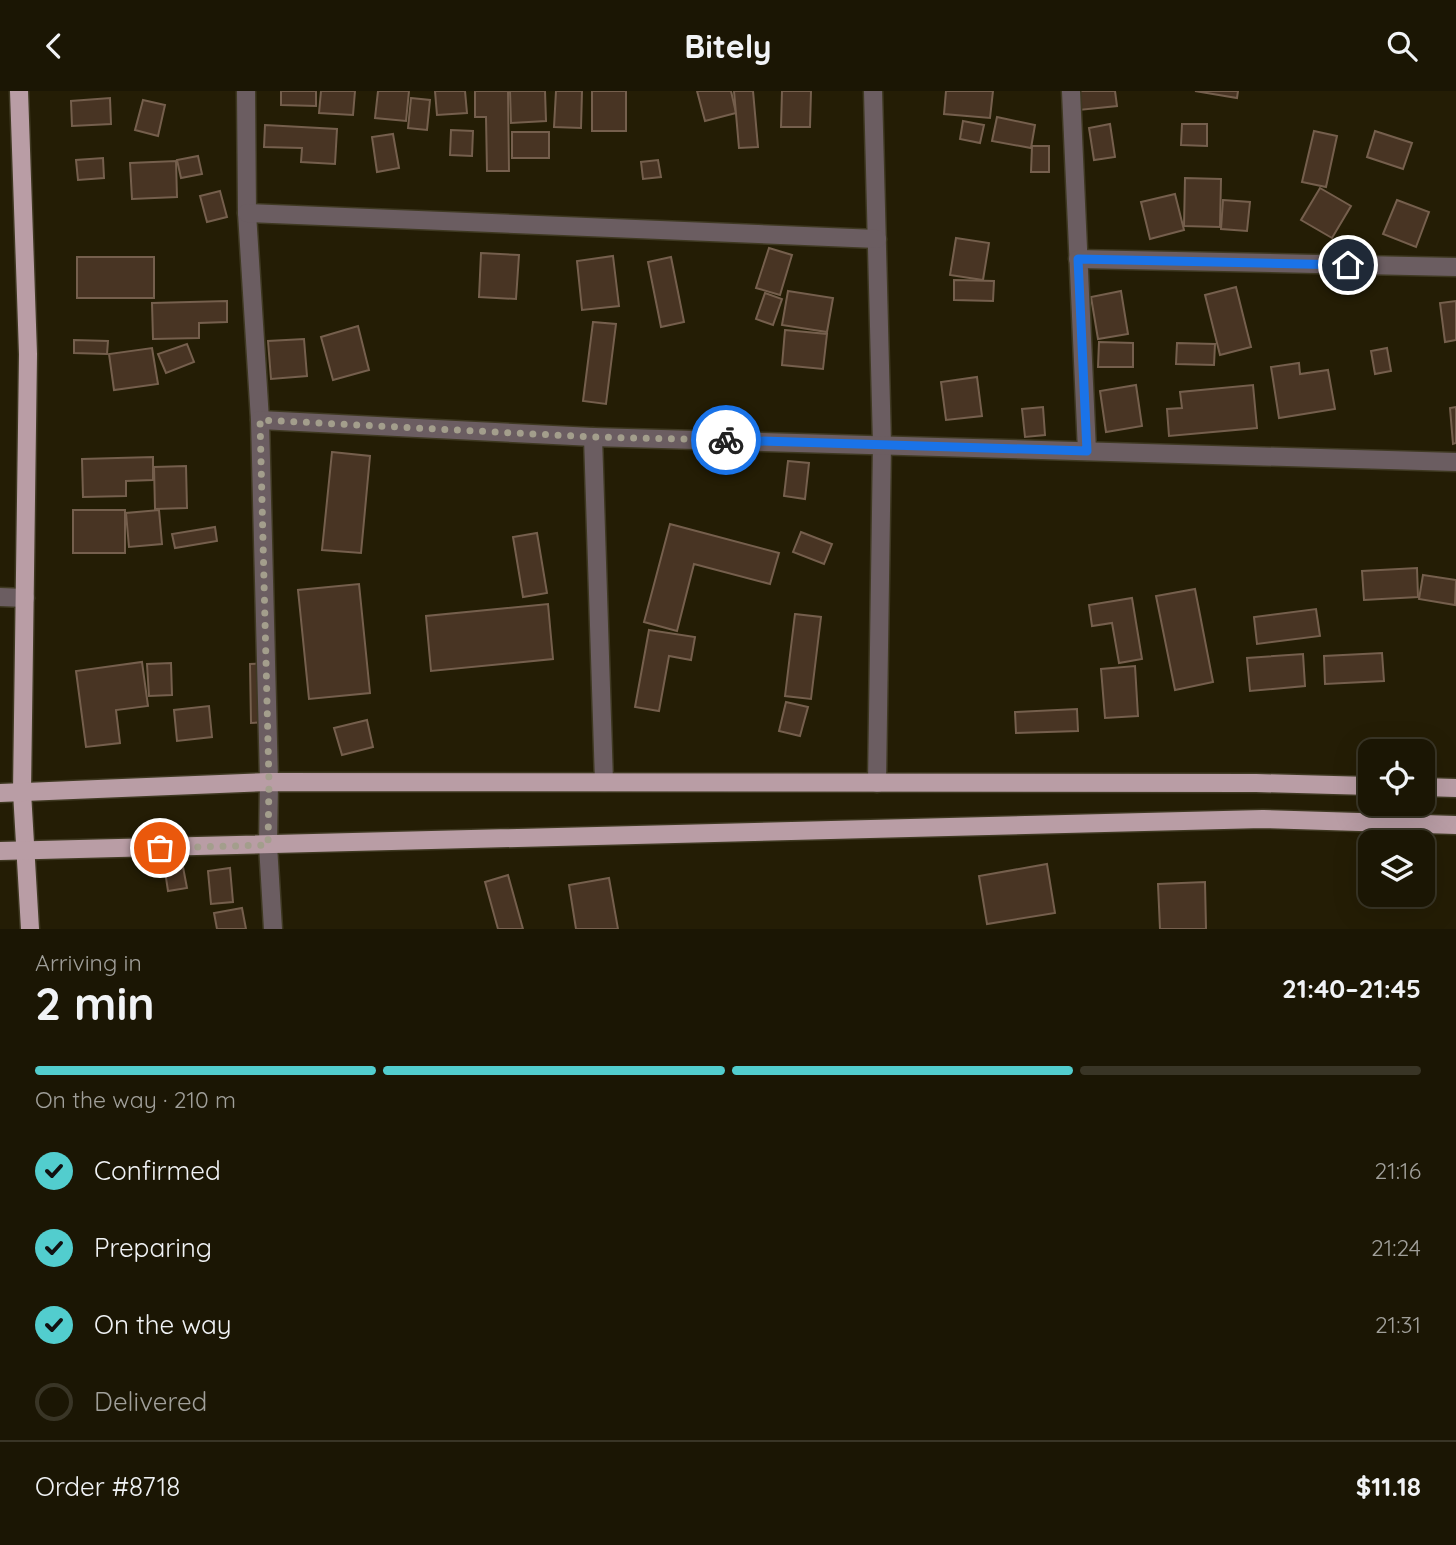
<!DOCTYPE html>
<meta charset="utf-8">
<style>
:root{--surface:#1b1604;--page:#282313;--text:#f1f3f6;--muted:#a09f9a;--line:#393526;--accent:#52cdce}
body{margin:0;font-family:Quicksand,sans-serif;background:var(--page);color:var(--text);height:100vh;display:flex;flex-direction:column;font-size:26px;white-space:nowrap}
*{box-sizing:border-box;margin:0}
p{font-size:23px;color:var(--muted)}
.icon{flex:none;width:38px;height:38px;fill:none;stroke:currentColor;stroke-width:2;stroke-linecap:round;stroke-linejoin:round}
.map{position:relative;height:838px;overflow:hidden}
.panel{display:flex;flex-direction:column;background:var(--surface);flex:1}
.panel>*{flex:none}
.controls{position:absolute;left:1358px;top:648px;display:grid;gap:14px}
.controls a{display:grid;place-items:center;width:77px;height:77px;border-radius:14px;background:var(--surface);box-shadow:0 7px 28px #0002,0 0 0 2px var(--line);font-size:35px}
.pin{position:absolute;display:grid;place-items:center;width:60px;height:60px;color:#fff;margin:-30px;border:4px solid #fff;border-radius:50%;box-shadow:0 2px 7px #0007}
.courier{position:absolute;display:grid;place-items:center;width:70px;height:70px;margin:-35px;border:5px solid #1a73e8;border-radius:50%;background:#fff;color:#222;box-shadow:0 2px 9px #0007}
.head em{font-style:normal;font-weight:700}
.head div{display:flex;flex-direction:column-reverse}
.head{display:flex;align-items:center;justify-content:space-between;height:119px;padding:0 35px}
h1{font-size:46px;font-weight:700;line-height:52px}
.bar{display:grid;grid-template-columns:repeat(4,1fr);gap:10px 7px;align-content:center;height:84px;padding:0 35px}
.bar i{height:9px;border-radius:5px;background:var(--line)}
.bar .selected{background:var(--accent)}
.bar p{grid-column:span 4}
.line{display:flex;align-items:center;gap:18px;padding:0 35px;border-top:2px solid var(--line)}
.line div{flex:1}
ol{padding:0 35px;list-style:none}
li{display:flex;align-items:center;gap:21px;height:77px}
li p{margin-inline-start:auto}
li .icon{padding:7px;border-radius:50%;background:var(--accent);color:#111;stroke-width:4}
li:last-child{color:var(--muted)}
li i{width:38px;height:38px;border:4px solid var(--line);border-radius:50%}
header{display:flex;justify-content:space-between;align-items:center;height:91px;padding:0 35px;background:var(--surface);font-size:32px;font-weight:700}
.map>svg:first-child{display:block}
</style>
<header><svg class="icon" aria-label="back" viewBox="0 0 24 24"><path d="M15 5l-7 7 7 7"/></svg>Bitely<svg class="icon" aria-label="search" viewBox="0 0 24 24"><circle cx="10" cy="10" r="6"/><path d="M15 15l6 6"/></svg></header>
<div class="map">
<svg width="1456" height="838" viewBox="0 0 1456 838">
<rect width="100%" height="100%" fill="#241d05"/>
<g fill="#483423" stroke="#755f4d" stroke-width="2">
<path d="M281 0H316V15L281 14Z"/>
<path d="M321 0H355L353 24 319 22Z"/>
<path d="M378 0H409L406 30 375 27Z"/>
<path d="M435 0H465L467 22 437 24Z"/>
<path d="M475 0H508L509 80H487L486 26H475Z"/>
<path d="M510 0H545L546 30 511 32Z"/>
<path d="M556 0H582L581 37 554 36Z"/>
<rect x="592" y="0" width="34" height="40"/>
<path d="M697 0H731L736 22 705 30Z"/>
<path d="M734 0H753L758 56 739 57Z"/>
<path d="M782 0H811L810 36H781Z"/>
<path d="M946 0H993L990 27 944 23Z"/>
<path d="M1078 0H1115L1117 15 1079 19Z"/>
<path d="M1195 0H1238L1237 7Z"/>
<path d="M110 7 111 33 72 35 71 10Z"/>
<path d="M411 7 430 9 427 39 408 37Z"/>
<path d="M143 9 165 14 158 45 135 39Z"/>
<path d="M997 26 1035 34 1031 57 992 50Z"/>
<path d="M963 30 984 34 980 52 960 48Z"/>
<path d="M1110 33 1115 66 1094 69 1089 37Z"/>
<path d="M1182 33H1207V55L1181 54Z"/>
<path d="M265 34 337 38 335 73 301 71 302 57 264 56Z"/>
<path d="M451 39 473 40 472 65 450 64Z"/>
<path d="M1314 40 1337 45 1326 96 1302 91Z"/>
<path d="M1375 40 1412 52 1403 78 1367 66Z"/>
<rect x="512" y="41" width="37" height="26"/>
<path d="M393 43 399 77 377 81 372 46Z"/>
<path d="M1032 55H1049V81H1031Z"/>
<path d="M198 65 202 83 181 87 177 69Z"/>
<path d="M103 67 104 87 78 89 76 69Z"/>
<path d="M658 69 661 86 643 88 641 71Z"/>
<path d="M176 70 177 106 132 108 130 72Z"/>
<path d="M1185 87 1221 88 1220 136 1184 135Z"/>
<path d="M1320 97 1351 115 1332 147 1301 129Z"/>
<path d="M220 100 227 126 207 131 200 105Z"/>
<path d="M1175 103 1184 139 1150 148 1141 111Z"/>
<path d="M1223 109 1250 111 1247 140 1221 138Z"/>
<path d="M1397 109 1429 121 1416 156 1383 143Z"/>
<path d="M956 147 989 152 983 189 950 184Z"/>
<path d="M769 157 792 164 780 204 756 197Z"/>
<path d="M481 162 519 164 516 208 479 206Z"/>
<path d="M613 165 619 215 582 219 577 170Z"/>
<rect x="77" y="166" width="77" height="41"/>
<path d="M671 166 684 231 661 236 648 171Z"/>
<path d="M954 189 994 190 993 210 954 209Z"/>
<path d="M1236 196 1251 256 1220 264 1205 204Z"/>
<path d="M788 200 833 207 827 241 782 234Z"/>
<path d="M1121 200 1128 243 1098 248 1091 206Z"/>
<path d="M765 202 782 208 773 234 756 228Z"/>
<path d="M227 210V231L199 232V247L153 248 152 212Z"/>
<path d="M1456 210V249L1445 251 1440 212Z"/>
<path d="M593 231 616 233 606 313 583 310Z"/>
<path d="M358 235 369 279 333 289 321 246Z"/>
<path d="M785 239 827 243 823 278 782 274Z"/>
<path d="M304 248 307 285 271 288 268 250Z"/>
<path d="M74 249 108 250 107 263 74 262Z"/>
<path d="M1099 251 1133 252V276H1098Z"/>
<path d="M1177 252 1215 253 1214 274 1176 273Z"/>
<path d="M187 253 194 271 166 282 158 263Z"/>
<path d="M152 257 158 293 114 299 109 263Z"/>
<path d="M1387 257 1391 280 1375 283 1371 260Z"/>
<path d="M1299 272 1300 283 1328 279 1335 318 1279 327 1271 276Z"/>
<path d="M977 286 982 325 946 329 941 291Z"/>
<path d="M1136 294 1142 335 1106 341 1100 300Z"/>
<path d="M1253 294 1257 337 1169 345 1167 318 1182 317 1180 301Z"/>
<path d="M1043 316 1045 344 1025 346 1022 318Z"/>
<path d="M1456 316V352L1453 353 1450 317Z"/>
<path d="M332 361 370 365 361 462 322 459Z"/>
<path d="M153 366V389L126 390V405L83 406 82 368Z"/>
<path d="M788 370 809 372 805 408 784 405Z"/>
<path d="M186 375 187 417 155 418 154 376Z"/>
<rect x="73" y="419" width="52" height="43"/>
<path d="M159 419 162 453 129 456 126 422Z"/>
<path d="M670 433 779 462 770 493 694 473 677 540 644 531Z"/>
<path d="M215 436 217 450 175 457 172 443Z"/>
<path d="M801 441 832 453 824 473 793 461Z"/>
<path d="M537 442 547 502 523 506 513 446Z"/>
<path d="M1417 477 1418 506 1364 509 1362 480Z"/>
<path d="M1423 484 1456 489 1455 514 1419 508Z"/>
<path d="M359 493 370 602 309 608 298 499Z"/>
<path d="M1195 498 1213 591 1175 599 1156 505Z"/>
<path d="M1132 507 1142 568 1119 572 1112 532 1092 535 1089 514Z"/>
<path d="M548 513 553 568 431 580 426 525Z"/>
<path d="M1316 518 1320 545 1257 553 1254 526Z"/>
<path d="M795 523 821 526 811 608 785 605Z"/>
<path d="M649 539 695 546 691 569 669 565 659 620 635 616Z"/>
<path d="M1382 562 1384 590 1325 593 1324 565Z"/>
<path d="M1303 563 1305 595 1250 600 1247 567Z"/>
<path d="M142 571 148 615 116 619 120 652 86 656 76 580Z"/>
<path d="M171 572 172 604 149 605 147 573Z"/>
<path d="M274 572V631L251 632 250 573Z"/>
<path d="M1135 575 1138 625 1105 627 1101 578Z"/>
<path d="M786 611 808 616 800 645 779 640Z"/>
<path d="M209 615 212 646 177 650 174 619Z"/>
<path d="M1077 618 1078 640 1016 642 1015 621Z"/>
<path d="M367 629 373 656 342 664 334 637Z"/>
<path d="M1047 773 1055 822 987 833 979 785Z"/>
<path d="M183 776 187 797 168 800 165 780Z"/>
<path d="M230 777 233 811 211 813 208 780Z"/>
<path d="M508 784 523 838H498L485 791Z"/>
<path d="M609 787 618 838H576L569 794Z"/>
<path d="M1205 791 1206 838H1160L1158 793Z"/>
<path d="M242 817 246 838H217L214 822Z"/>
</g>
<g fill="none" stroke-linecap="round" stroke-linejoin="round">
<g stroke="#3f3922" stroke-width="21">
<g id="minor">
<path d="M246 0 247 122 260 329 269 691 268 754 273 838"/>
<path d="M873 0 882 353 877 692"/>
<path d="M1071 0 1087 360"/>
<path d="M247 122 877 148"/>
<path d="M1078 168 1456 176"/>
<path d="M260 329 593 346 1456 371"/>
<path d="M593 346 604 691"/>
<path d="M0 506 25 507"/>
</g>
</g>
<g stroke="#3f3922" stroke-width="21">
<g id="major">
<path d="M19 0 28 263 22 701 30 838"/>
<path d="M1423 696 1456 697"/>
<path d="M0 702 269 691 1256 692 1370 695"/>
<path d="M0 760 1263 728 1456 734"/>
</g>
</g>
<use href="#minor" stroke="#6b5d61" stroke-width="18"/>
<use href="#major" stroke="#b99da5" stroke-width="18"/>
</g>
<g fill="none" stroke-linecap="round" stroke-linejoin="round">
<path stroke="#a39e8c" stroke-width="7" stroke-dasharray="0 12.6" d="M160 757 268 754 269 691 260 329 593 346 726 349"/>
<path stroke="#1a73e8" stroke-width="9" d="M726 349 1087 360 1078 168 1348 174"/>
</g>
</svg>
<div class="controls">
<a><svg class="icon" aria-label="locate" viewBox="0 0 24 24"><circle cx="12" cy="12" r="6"/><path d="M12 2v4M12 18v4M2 12h4M18 12h4"/></svg></a>
<a><svg class="icon" aria-label="layers" viewBox="0 0 24 24"><path d="M12 4l9 5-9 5-9-5zM3 14l9 5 9-5"/></svg></a>
</div>
<div class="pin" style="left:160px;top:757px;background:#ea580c"><svg class="icon" aria-label="bag" viewBox="0 0 24 24"><path d="M5 8h14l-1 12H6zM9 8a3 3 0 0 1 6 0"/></svg></div>
<div class="pin" style="left:1348px;top:174px;background:#1f2937"><svg class="icon" aria-label="home" viewBox="0 0 24 24"><path d="M3 11l9-7 9 7M6 9v11h12V9"/></svg></div>
<div class="courier" style="left:726px;top:349px"><svg class="icon" aria-label="bike" viewBox="0 0 24 24"><circle cx="6" cy="16" r="4"/><circle cx="18" cy="16" r="4"/><path d="M6 16l4-8h5l3 8M10 8l3 8H6M13 5h3"/></svg></div>
</div>
<section class="panel">
<div class="head"><div><h1>2 min</h1><p>Arriving in</p></div><em>21:40–21:45</em></div>
<div class="bar"><i class="selected"></i><i class="selected"></i><i class="selected"></i><i></i><p>On the way · 210 m</p></div>
<ol>
<li><svg class="icon" aria-label="check" viewBox="0 0 24 24"><path d="M5 12l5 5 9-10"/></svg>Confirmed<p>21:16</p></li>
<li><svg class="icon" aria-label="check" viewBox="0 0 24 24"><path d="M5 12l5 5 9-10"/></svg>Preparing<p>21:24</p></li>
<li><svg class="icon" aria-label="check" viewBox="0 0 24 24"><path d="M5 12l5 5 9-10"/></svg>On the way<p>21:31</p></li>
<li><i></i>Delivered</li>
</ol>
<div class="line" style="height:91px"><div>Order #8718</div><b>$11.18</b></div>
</section>
